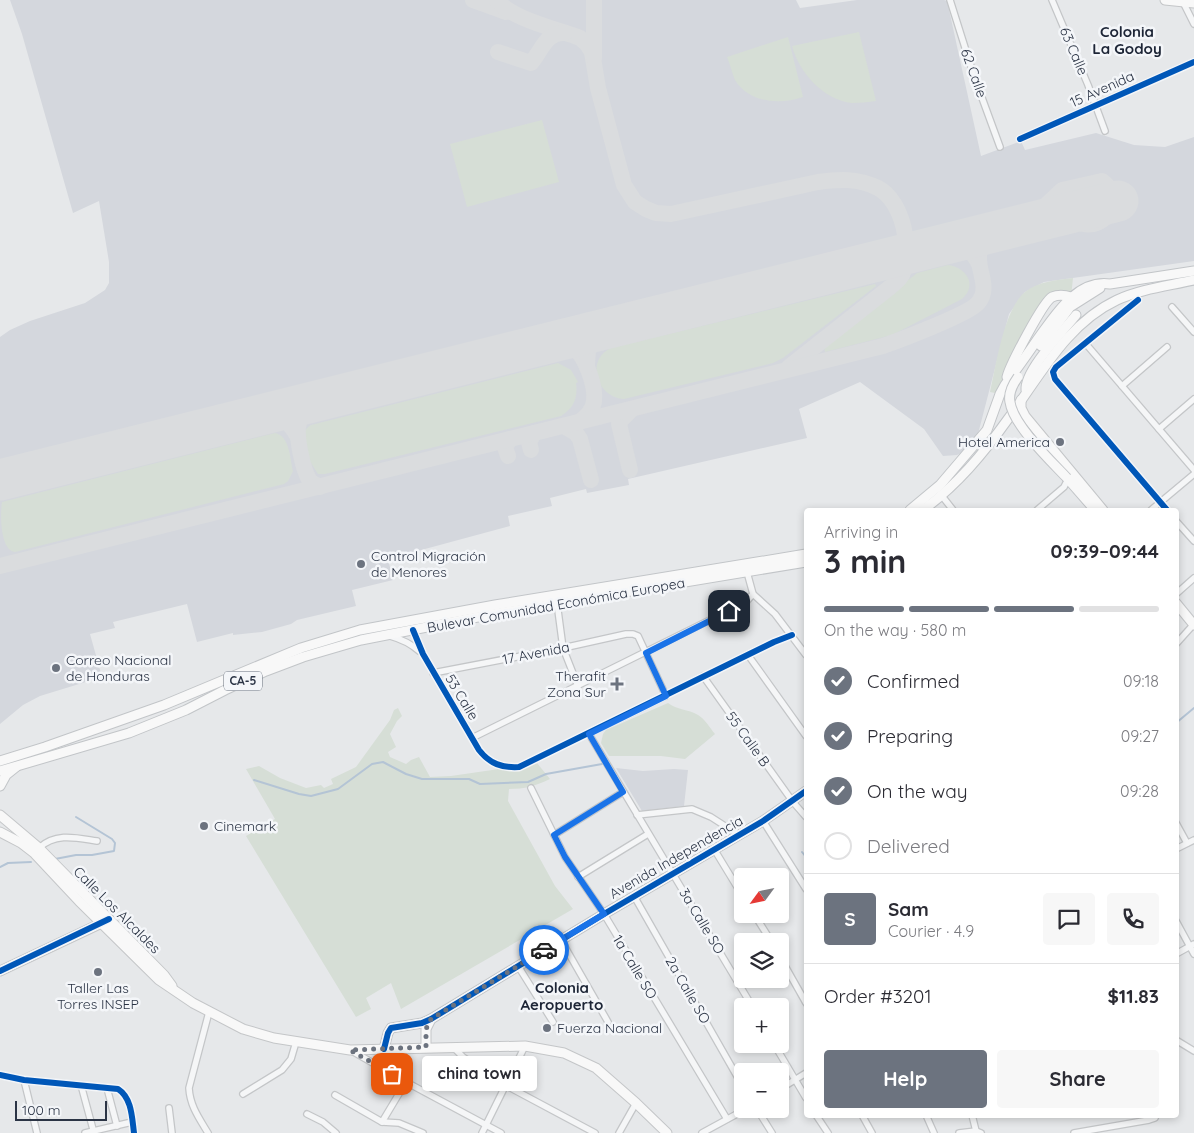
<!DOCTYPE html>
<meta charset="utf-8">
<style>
:root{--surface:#fff;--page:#f7f7f7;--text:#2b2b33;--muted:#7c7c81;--line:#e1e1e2;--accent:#6c737f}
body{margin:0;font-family:Quicksand,sans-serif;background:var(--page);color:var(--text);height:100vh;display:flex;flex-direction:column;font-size:19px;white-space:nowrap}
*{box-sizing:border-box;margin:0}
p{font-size:16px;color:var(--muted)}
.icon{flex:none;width:28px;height:28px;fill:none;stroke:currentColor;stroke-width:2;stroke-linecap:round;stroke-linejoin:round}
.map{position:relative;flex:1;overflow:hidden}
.details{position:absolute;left:804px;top:508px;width:375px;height:610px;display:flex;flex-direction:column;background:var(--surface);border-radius:5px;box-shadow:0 2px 8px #0003}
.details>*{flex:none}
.needle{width:32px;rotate:237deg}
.buttons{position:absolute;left:734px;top:868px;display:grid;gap:10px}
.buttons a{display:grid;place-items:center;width:55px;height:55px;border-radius:5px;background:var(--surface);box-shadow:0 2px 8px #0003;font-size:25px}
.scale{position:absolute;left:15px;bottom:12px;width:92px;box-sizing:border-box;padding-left:5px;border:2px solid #2b3445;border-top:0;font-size:14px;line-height:18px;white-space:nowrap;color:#2b3445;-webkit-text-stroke:4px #f4f6f9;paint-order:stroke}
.pin{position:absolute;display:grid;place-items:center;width:42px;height:42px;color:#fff;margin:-21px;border-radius:10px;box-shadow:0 2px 8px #0006}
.courier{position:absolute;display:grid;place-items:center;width:50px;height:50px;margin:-25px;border:4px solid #1a73e8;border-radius:50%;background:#fff;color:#222;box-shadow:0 1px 6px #0007}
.bubble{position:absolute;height:35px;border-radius:5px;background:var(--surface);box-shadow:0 2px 8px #0003;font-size:16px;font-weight:700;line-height:35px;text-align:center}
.head em{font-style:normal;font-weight:700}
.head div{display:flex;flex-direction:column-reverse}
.head{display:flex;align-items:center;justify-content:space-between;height:85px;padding:0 20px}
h1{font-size:32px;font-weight:700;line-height:38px}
.bar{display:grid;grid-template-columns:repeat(4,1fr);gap:8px 5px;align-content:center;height:60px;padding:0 20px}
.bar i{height:6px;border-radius:4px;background:var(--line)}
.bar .on{background:var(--accent)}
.bar p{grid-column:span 4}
.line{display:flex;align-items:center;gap:12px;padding:0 20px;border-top:1px solid var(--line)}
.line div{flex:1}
.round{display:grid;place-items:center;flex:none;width:52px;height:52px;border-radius:5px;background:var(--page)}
ol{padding:0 20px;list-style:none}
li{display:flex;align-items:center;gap:15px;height:55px}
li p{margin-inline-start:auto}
li .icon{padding:5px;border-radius:50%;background:var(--accent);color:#fff;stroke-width:4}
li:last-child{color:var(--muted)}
li i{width:28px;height:28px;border:2px solid var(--line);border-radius:50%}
.primary-button{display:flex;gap:10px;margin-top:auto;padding:10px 20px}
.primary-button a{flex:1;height:58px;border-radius:5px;background:var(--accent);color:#fff;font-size:20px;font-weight:700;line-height:58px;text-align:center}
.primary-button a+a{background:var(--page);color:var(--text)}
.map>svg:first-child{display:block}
</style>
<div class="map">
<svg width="1194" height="1133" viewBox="0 0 1194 1133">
<rect width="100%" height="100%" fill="#e6e8ea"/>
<g fill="#d4d7dd">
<path d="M10 0H796L800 8 857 0H944L947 1 948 5 981 156 1021 141 1025 150 1096 133 1134 145 1165 147 1194 137V261L1044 282 1025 292 1009 314 978 434 961 453 957 455 943 456 924 429 860 382 799 409 807 438 628 479 629 485 587 493 586 489 550 498 552 506 508 516 510 526 388 559 393 580 352 590 356 606 297 620 291 624 262 632 233 635V633L197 642 187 604 113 622 115 628 90 634 102 677 40 696 23 705 0 724V337L10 330 30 321 85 303 105 290 109 283V262L99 201 73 213 22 34Z"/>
<path d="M616 768 643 771 674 769 688 770 684 806 642 811Z"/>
</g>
<g fill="#d6ded6">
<path d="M859 32 876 101C868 102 860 103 852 103 823 100 799 72 792 46Z"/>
<path d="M788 37 803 97C780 105 749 103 735 80 732 73 730 64 727 57Z"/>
<path d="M542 120 559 182 467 207 450 144Z"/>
<path d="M948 265C966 267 978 285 962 299L892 335 825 352 824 347 917 273Z"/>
<path d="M1073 278 1071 297 1051 298 1000 394 990 392C996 365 1004 309 1025 292 1039 281 1057 280 1073 278Z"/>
<path d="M875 284 876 286 783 358 773 363 624 399C598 398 584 361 611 348Z"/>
<path d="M558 363 571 370 578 382 576 383C578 398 574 408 561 416L325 474H318L311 463H309C306 451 297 433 311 425Z"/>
<path d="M275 433C290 436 290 459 293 471L288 481 284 484 15 552C0 550 0 514 2 502Z"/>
<path d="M668 703C677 710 688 709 698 715 705 719 710 728 715 734L685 759 661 756H609L601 743 603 734 606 730Z"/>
<path d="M398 708 402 716 397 721 390 734 396 747 388 752 390 757 406 764 411 760 419 757 430 777 451 776 499 769 517 770 537 763 550 779C535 786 525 789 509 789L508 801 555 886 573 909 401 1009 391 983 366 998 371 1009 356 1017 246 836 275 819 246 769 259 766 280 778 306 788 321 785 324 788 333 784 331 779 356 767 390 720 394 710Z"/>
</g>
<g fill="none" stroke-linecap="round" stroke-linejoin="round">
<g stroke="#b4c4d5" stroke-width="2">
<path d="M1176 723 1194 708"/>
<path d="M254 780 299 794 311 796 338 789 372 764 383 762 406 774 422 779H469L480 784 528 782 546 774 602 764"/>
<path d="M802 852 806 857"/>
<path d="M55 859 76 855H92L114 851 115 843 112 839 76 817"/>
<path d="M0 867 8 863 31 862"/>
</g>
<g stroke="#dadcde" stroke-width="16">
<path d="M473 0 506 12"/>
<path d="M497 0C511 19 557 29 580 38L587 44 592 52 598 88 624 185 635 202 646 209 656 213 671 214 818 182C839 179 858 178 878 188 903 201 913 250 902 275 899 280 893 285 889 288L789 367"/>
<path d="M594 0V58"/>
<path d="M498 52 531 63C542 50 546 32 565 33"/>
<path d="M1026 224 1062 190 1102 181C1134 205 1090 244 1069 213"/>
<path d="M947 244C963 245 972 249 979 264"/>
<path d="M551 342C559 343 567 344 574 348 586 357 596 387 594 401 593 411 586 417 579 422"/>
<path d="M587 365 588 350 602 329"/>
<path d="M254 416C276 415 287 416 298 437"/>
<path d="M564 426 576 433 580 439 591 480"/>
<path d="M531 450 529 442 534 433"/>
<path d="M508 456 505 447 510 439"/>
<path d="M630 470 619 424 621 420 632 409"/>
<path d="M0 483 8 478"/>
<path d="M320 487C316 485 313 484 310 481 303 471 295 434 299 423 302 412 311 406 320 400"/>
<path d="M0 566 883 346C900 340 969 314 978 303 997 280 958 256 997 231"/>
</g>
<path stroke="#dadcde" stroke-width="41" d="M0 480 1118 201"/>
<g stroke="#c4c6c8" stroke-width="8">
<g id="street">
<path d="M950 0 974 76 1000 147"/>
<path d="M1052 0 1088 85 1105 131"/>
<path d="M1183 2 1194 24"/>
<path d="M1020 139 1194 62"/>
<path d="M1138 300 1056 367 1053 372 1055 379 1167 510"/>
<path d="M1172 307 1194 332"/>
<path d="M1086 344 1194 470"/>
<path d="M1122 386 1167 347"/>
<path d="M1159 429 1194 399"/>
<path d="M942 496 953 510"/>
<path d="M1037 510 1064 487 1068 479"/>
<path d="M1151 510 1194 474"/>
<path d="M1176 521 1194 541"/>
<path d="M747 572 753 594 775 614 806 655"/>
<path d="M1176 594 1194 578"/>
<path d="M557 603 563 648 578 686"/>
<path d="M413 630 423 654 479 750C490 764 502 768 519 767L774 642 792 635"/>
<path d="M390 636C401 639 410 643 419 651"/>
<path d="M1176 644 1193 625"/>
<path d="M748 655 806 736"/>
<path d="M433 673 563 648 626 634H633L638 636 666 696"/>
<path d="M703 676 793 802 806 817"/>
<path d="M589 734 752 1006"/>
<path d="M472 738 746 602 753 594"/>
<path d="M531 788 565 857 604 914 727 1119"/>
<path d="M637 815 692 809 711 817 739 835"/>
<path d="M763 821 806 889"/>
<path d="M1176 823 1187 843"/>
<path d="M554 835 623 792"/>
<path d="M39 848C56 832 77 838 97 841"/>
<path d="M714 849 742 895"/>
<path d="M1176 849 1194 840"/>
<path d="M578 877 648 834"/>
<path d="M634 896 742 1085"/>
<path d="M754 914 771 941"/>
<path d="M1176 921 1194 954"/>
<path d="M561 940 608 1022"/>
<path d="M1176 954 1194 944"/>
<path d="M780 957 806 1003"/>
<path d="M518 966 553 1022"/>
<path d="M1176 1040 1194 1051"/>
<path d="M774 1044 806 1098"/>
<path d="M454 1048 463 1057 507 1086 595 1133"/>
<path d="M352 1051 406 1082 501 1133"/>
<path d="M0 1075 24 1080 118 1089C132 1098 132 1118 134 1133"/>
<path d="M24 1080 37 1133"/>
<path d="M81 1085 94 1133"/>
<path d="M107 1088 117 1126"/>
<path d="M780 1089 806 1073"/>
<path d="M243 1094 282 1070 291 1059 296 1042"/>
<path d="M335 1095 382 1122 399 1123 423 1133"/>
<path d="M169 1108 172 1133"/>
<path d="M757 1109 772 1133"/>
<path d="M307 1114 323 1122 336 1133"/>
<path d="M816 1115 828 1133"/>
<path d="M862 1115 872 1133"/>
<path d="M926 1115 934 1133"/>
<path d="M972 1115 976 1131"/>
<path d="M382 1122 406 1082"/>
<path d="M85 1133 132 1122"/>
<path d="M208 1133C199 1118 190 1106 189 1088L209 1012"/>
<path d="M482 1133 525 1046"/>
<path d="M619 1133 636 1103"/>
<path d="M702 1133 746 1109"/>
<path d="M959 1133 976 1131 981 1133"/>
<path d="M1074 1133 1149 1120 1155 1118 1156 1115"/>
</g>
</g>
<g stroke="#c4c6c8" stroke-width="11">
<g id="secondary">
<path d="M1165 0 1194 3"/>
<path d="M1021 400V408L1025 416 1103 510"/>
<path d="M1176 603 1194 625"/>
<path d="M0 815 39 848 164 975 172 986"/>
<path d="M0 832 21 843 34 853 79 901 159 980 193 1003 243 1029 274 1038 350 1050 525 1046 564 1053 596 1068 636 1103 667 1133"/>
<path d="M0 971 106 921"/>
<path d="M426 1047V1029L431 1019"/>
<path d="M384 1049 388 1033 391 1028 422 1023 431 1019 604 914 763 821 806 791"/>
</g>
</g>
<g stroke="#c2c5c8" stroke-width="11">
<g id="primary">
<path d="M1041 346 1070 307 1100 288"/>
<path d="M1007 377C1010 365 1043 302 1052 297 1059 294 1065 295 1071 297"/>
<path d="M1026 390C1024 371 1064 330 1076 315"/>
<path d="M1067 478 1095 510"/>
<path d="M910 510 940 485 987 430 1000 394 1005 385C1016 370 1027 355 1037 340 1054 317 1076 279 1110 284L1194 271"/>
<path d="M923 510C957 485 983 454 1008 419 1040 376 1066 324 1117 300 1141 289 1168 286 1194 280"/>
<path d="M0 761 45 747 164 705 301 648 360 630 495 605 806 554"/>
<path d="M0 771 129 733 186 710 225 690 266 671 303 657 361 640 493 614 806 562"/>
<path d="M0 786 6 775 16 767"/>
</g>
</g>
<use href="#street" stroke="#f5f6f7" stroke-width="5.5"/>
<use href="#secondary" stroke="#f8f8f8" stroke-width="9"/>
<use href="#primary" stroke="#f8f8f8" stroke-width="9"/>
<g stroke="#c2c5c8" stroke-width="11" stroke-linecap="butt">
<path id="primary-bridge" d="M1018 377C1013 384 1008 393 1010 402 1013 425 1051 461 1067 478"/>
</g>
<use href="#primary-bridge" stroke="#f8f8f8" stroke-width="9"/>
<g stroke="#f4f6f9" stroke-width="9">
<g id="cycleway">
<path d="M1020 139 1194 62"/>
<path d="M1138 300 1056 367 1053 372 1055 379 1167 510"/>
<path d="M413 630 423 654 479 750C490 764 502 768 519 767L774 642 792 635"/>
<path d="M0 971 109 919"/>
<path d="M384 1049 388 1033 391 1028 422 1023 431 1019 604 914 763 821 806 791"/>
<path d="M0 1075 24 1080 118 1089C132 1098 132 1118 134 1133"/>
</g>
</g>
<use href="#cycleway" stroke="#0057b8" stroke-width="6"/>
</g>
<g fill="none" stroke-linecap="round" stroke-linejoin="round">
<path stroke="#6c737f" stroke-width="5" stroke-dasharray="0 9" d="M392 1074 350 1050 426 1047V1029L431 1019 544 950"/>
<path stroke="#1a73e8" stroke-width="6" d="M544 950 604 914 565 857 554 835 623 792 589 734 666 696 646 653 729 611"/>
</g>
<g fill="#6c737f" stroke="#f4f6f9" stroke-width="2">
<circle cx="1060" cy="442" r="5"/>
<circle cx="361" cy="564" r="5"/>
<circle cx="56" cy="668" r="5"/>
<path d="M614.5 676.5h5v5h5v5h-5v5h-5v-5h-5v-5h5z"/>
<circle cx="204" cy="826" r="5"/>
<circle cx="98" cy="972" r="5"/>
<circle cx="547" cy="1028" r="5"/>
</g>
<g text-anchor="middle" stroke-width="5" stroke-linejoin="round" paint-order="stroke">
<rect fill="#f4f6f9" stroke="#676e7b" stroke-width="1" x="224" y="671.5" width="38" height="19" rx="4"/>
<g font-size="12" font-weight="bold" fill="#2b3445">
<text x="243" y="685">CA-5</text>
</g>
<g font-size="14" fill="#2b3445" stroke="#f4f6f9">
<text transform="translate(1074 51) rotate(67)" y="5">63 Calle</text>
<text transform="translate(974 73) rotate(70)" y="5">62 Calle</text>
<text transform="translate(1102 89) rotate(-24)" y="5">15 Avenida</text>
<text transform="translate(556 605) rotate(-10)" y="5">Bulevar Comunidad Económica Europea</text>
<text transform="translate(536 653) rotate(-11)" y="5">17 Avenida</text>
<text transform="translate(462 697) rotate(59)" y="5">53 Calle</text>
<text transform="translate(748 739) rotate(54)" y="5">55 Calle B</text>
<text transform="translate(676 857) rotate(-30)" y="5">Avenida Independencia</text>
<text transform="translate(117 910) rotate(45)" y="5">Calle Los Alcaldes</text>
<text transform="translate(702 921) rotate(59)" y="5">3a Calle SO</text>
<text transform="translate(635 967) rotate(59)" y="5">1a Calle SO</text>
<text transform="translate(688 990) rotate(60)" y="5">2a Calle SO</text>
</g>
<g font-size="14" fill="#2b3445" stroke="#f4f6f9" text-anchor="start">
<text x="1050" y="447" text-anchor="end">Hotel America</text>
<text x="371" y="561">Control Migración<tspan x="371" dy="16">de Menores</tspan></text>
<text x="66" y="665">Correo Nacional<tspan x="66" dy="16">de Honduras</tspan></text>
<text x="606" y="681" text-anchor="end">Therafit<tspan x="606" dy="16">Zona Sur</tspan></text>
<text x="214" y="831">Cinemark</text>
<text x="98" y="993" text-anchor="middle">Taller Las<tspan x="98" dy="16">Torres INSEP</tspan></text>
<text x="557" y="1033">Fuerza Nacional</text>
</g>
<g font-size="15" font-weight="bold" fill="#1d2536" stroke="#f4f6f9">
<text x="1127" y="37">Colonia<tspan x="1127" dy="17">La Godoy</tspan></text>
<text x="562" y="993">Colonia<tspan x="562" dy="17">Aeropuerto</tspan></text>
</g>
</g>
</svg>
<div class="buttons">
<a><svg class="needle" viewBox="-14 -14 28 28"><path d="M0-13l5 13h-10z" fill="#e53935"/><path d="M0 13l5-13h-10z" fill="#7c7c81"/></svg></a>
<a><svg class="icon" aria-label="layers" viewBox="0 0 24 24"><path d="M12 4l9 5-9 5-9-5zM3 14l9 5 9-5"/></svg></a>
<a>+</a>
<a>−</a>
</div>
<div class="scale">100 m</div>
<div class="pin" style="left:392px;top:1074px;background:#ea580c"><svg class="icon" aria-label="bag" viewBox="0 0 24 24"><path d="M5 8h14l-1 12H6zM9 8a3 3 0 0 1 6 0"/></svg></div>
<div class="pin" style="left:729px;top:611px;background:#1f2937"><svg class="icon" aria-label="home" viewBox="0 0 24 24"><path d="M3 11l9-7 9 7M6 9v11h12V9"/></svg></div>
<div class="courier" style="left:544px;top:950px"><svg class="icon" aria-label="car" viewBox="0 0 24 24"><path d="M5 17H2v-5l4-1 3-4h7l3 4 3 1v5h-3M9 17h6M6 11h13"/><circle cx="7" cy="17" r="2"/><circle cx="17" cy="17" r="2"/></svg></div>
<div class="bubble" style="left:422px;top:1056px;width:115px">china town</div>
<section class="details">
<div class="head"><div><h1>3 min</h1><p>Arriving in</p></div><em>09:39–09:44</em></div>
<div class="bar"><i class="on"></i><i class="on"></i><i class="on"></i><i></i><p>On the way · 580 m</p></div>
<ol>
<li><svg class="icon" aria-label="check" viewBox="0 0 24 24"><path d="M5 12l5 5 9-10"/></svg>Confirmed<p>09:18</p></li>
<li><svg class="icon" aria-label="check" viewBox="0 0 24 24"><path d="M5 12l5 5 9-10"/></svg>Preparing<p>09:27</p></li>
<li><svg class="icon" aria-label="check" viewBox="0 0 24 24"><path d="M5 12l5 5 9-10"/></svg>On the way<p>09:28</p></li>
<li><i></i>Delivered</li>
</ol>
<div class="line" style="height:90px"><b class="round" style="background:var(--accent);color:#fff">S</b><div><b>Sam</b><p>Courier · 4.9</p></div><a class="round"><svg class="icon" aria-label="chat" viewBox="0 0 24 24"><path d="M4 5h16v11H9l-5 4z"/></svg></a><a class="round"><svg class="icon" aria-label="phone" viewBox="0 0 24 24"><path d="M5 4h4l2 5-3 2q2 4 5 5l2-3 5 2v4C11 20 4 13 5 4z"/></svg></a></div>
<div class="line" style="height:65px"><div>Order #3201</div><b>$11.83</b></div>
<div class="primary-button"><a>Help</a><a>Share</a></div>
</section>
</div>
